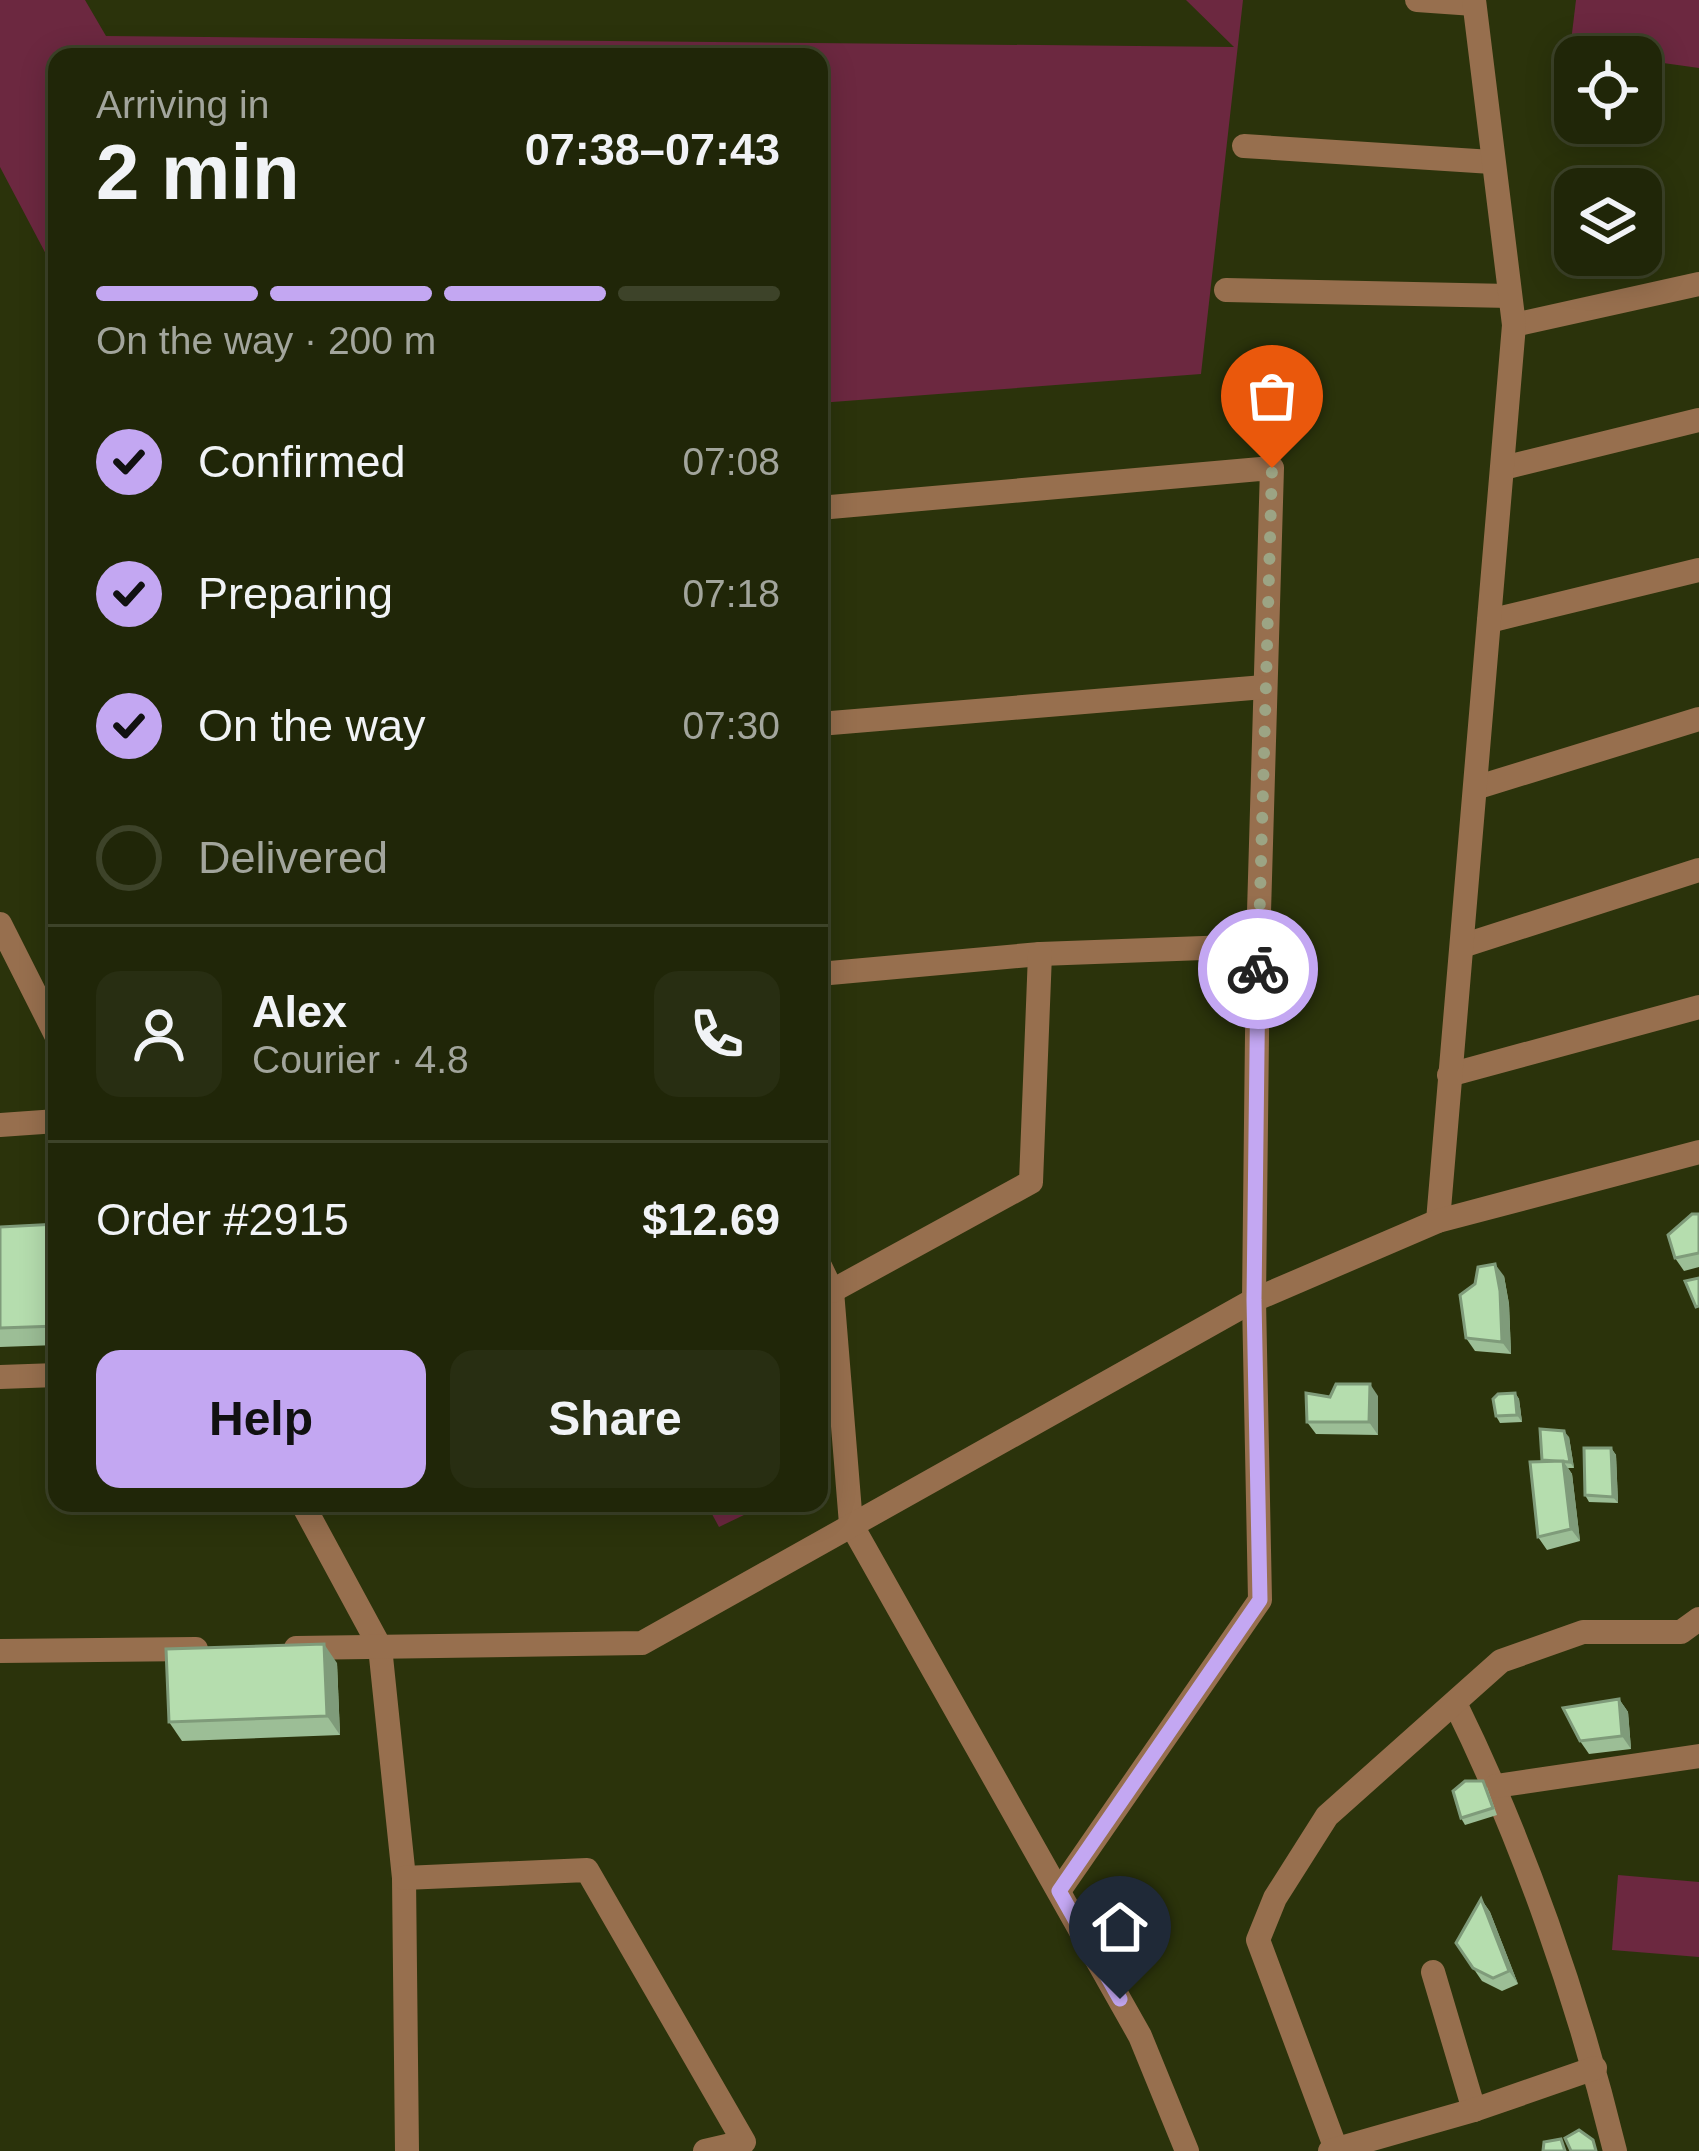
<!DOCTYPE html>
<meta charset="utf-8">
<style>
:root{--surface:#202608;--page:#282e12;--text:#f1f3f6;--muted:#a2a59c;--line:#3d4329;--accent:#c3a7f2}
body{margin:0;font-family:Arial,sans-serif;background:var(--page);color:var(--text);height:100vh;display:flex;flex-direction:column;font-size:45px;white-space:nowrap}
*{box-sizing:border-box;margin:0}
p{font-size:39px;color:var(--muted)}
.icon{flex:none;width:66px;height:66px;fill:none;stroke:currentColor;stroke-width:2;stroke-linecap:round;stroke-linejoin:round}
.map{position:relative;flex:1;overflow:hidden}
.panel{position:absolute;left:48px;top:48px;width:780px;height:1464px;display:flex;flex-direction:column;background:var(--surface);border-radius:24px;box-shadow:0 6px 30px #0003,0 0 0 3px var(--line)}
.panel>*{flex:none}
.fabs{position:absolute;left:1554px;top:36px;display:grid;gap:24px}
.fabs a{display:grid;place-items:center;width:108px;height:108px;border-radius:24px;background:var(--surface);box-shadow:0 6px 30px #0003,0 0 0 3px var(--line);font-size:60px}
.pin{position:absolute;display:grid;place-items:center;width:102px;height:102px;color:#fff;margin:-123px -51px;border-radius:50% 50% 50% 0;rotate:-45deg;box-shadow:0 0 12px #0007}
.pin .icon{rotate:45deg}
.courier{position:absolute;display:grid;place-items:center;width:120px;height:120px;margin:-60px;border:9px solid #c3a7f2;border-radius:50%;background:#fff;color:#222;box-shadow:0 3px 15px #0007}
.summary em{font-style:normal;font-weight:800}
.summary div{display:flex;flex-direction:column-reverse}
.summary{display:flex;align-items:center;justify-content:space-between;height:204px;padding:0 48px}
h1{font-size:78px;font-weight:800;line-height:90px}
.bar{display:grid;grid-template-columns:repeat(4,1fr);gap:18px 12px;align-content:center;height:144px;padding:0 48px}
.bar i{height:15px;border-radius:9px;background:var(--line)}
.bar .selected{background:var(--accent)}
.bar p{grid-column:span 4}
.line{display:flex;align-items:center;gap:30px;padding:0 48px;border-top:3px solid var(--line)}
.line div{flex:1}
.round{display:grid;place-items:center;flex:none;width:126px;height:126px;border-radius:24px;background:var(--page)}
ol{padding:0 48px;list-style:none}
li{display:flex;align-items:center;gap:36px;height:132px}
li p{margin-inline-start:auto}
li .icon{padding:12px;border-radius:50%;background:var(--accent);color:#111;stroke-width:4}
li:last-child{color:var(--muted)}
li i{width:66px;height:66px;border:6px solid var(--line);border-radius:50%}
.action{display:flex;gap:24px;margin-top:auto;padding:24px 48px}
.action a{flex:1;height:138px;border-radius:24px;background:var(--accent);color:#111;font-size:48px;font-weight:800;line-height:138px;text-align:center}
.action a+a{background:var(--page);color:var(--text)}
.map>svg:first-child{display:block}
</style>
<div class="map">
<svg width="1699" height="2151" viewBox="0 0 1699 2151">
<rect width="100%" height="100%" fill="#2b330b"/>
<g fill="#6c2840">
<path d="M0 0H85L106 36 1234 47 1186 0H1243L1201 374 819 403V57H57V275L0 167Z"/>
<path d="M1576 0H1699V68L1570 50Z"/>
<path d="M706 1503H741L746 1514 719 1527Z"/>
<path d="M1618 1875 1699 1882V1957L1612 1950Z"/>
</g>
<g fill="none" stroke-linecap="round" stroke-linejoin="round">
<g stroke="#976f4e" stroke-width="24">
<path d="M1417 0 1474 4"/>
<path d="M1244 146 1492 162"/>
<path d="M1226 290 1510 296"/>
<path d="M1514 325 1699 284"/>
<path d="M1503 468 1699 420"/>
<path d="M819 508 1272 468 1258 946 1254 1300 1260 1600 1059 1891"/>
<path d="M1489 621 1699 570"/>
<path d="M819 724 1264 687"/>
<path d="M1475 788 1699 719"/>
<path d="M0 924 57 1037"/>
<path d="M1462 946 1699 870"/>
<path d="M819 974 1040 954 1258 946"/>
<path d="M1449 1075 1699 1007"/>
<path d="M0 1125 57 1121"/>
<path d="M1438 1221 1514 325 1474 0"/>
<path d="M819 1264 832 1291 851 1524 1140 2036 1187 2151"/>
<path d="M832 1291 1031 1182 1040 954"/>
<path d="M0 1377 57 1375"/>
<path d="M302 1503 380 1647 404 1878 407 2151"/>
<path d="M296 1648 642 1643 1254 1300 1438 1221 1699 1152"/>
<path d="M0 1651 196 1649"/>
<path d="M1455 1703C1524 1843 1578 2000 1615 2151"/>
<path d="M1496 1786 1699 1756"/>
<path d="M404 1878 587 1870 744 2142 705 2151"/>
<path d="M1433 1972 1474 2110"/>
<path d="M1336 2149 1258 1940 1275 1898 1327 1816 1501 1661 1583 1632H1681L1699 1619"/>
<path d="M1330 2151 1474 2110 1595 2068"/>
</g>
</g>
<g fill="#9cbe96">
<path d="M1699 1214V1267L1684 1271 1675 1258Z"/>
<path d="M57 1224V1345L0 1347V1227Z"/>
<path d="M1504 1276 1509 1304 1511 1354 1475 1351 1466 1338Z"/>
<path d="M1515 1393 1519 1399 1522 1422 1500 1423 1496 1416Z"/>
<path d="M1378 1396V1435L1316 1434 1307 1422 1330 1397Z"/>
<path d="M1569 1437 1574 1468H1568L1572 1474 1580 1541 1547 1550 1538 1537 1543 1462Z"/>
<path d="M1611 1448 1616 1455 1618 1503 1589 1502 1585 1495Z"/>
<path d="M337 1663 340 1735 182 1741 169 1722Z"/>
<path d="M1619 1699 1628 1712 1631 1749 1589 1754 1580 1741Z"/>
<path d="M1487 1787 1497 1815 1465 1825 1461 1818Z"/>
<path d="M1481 1899 1490 1912 1518 1984 1502 1991 1482 1981 1456 1943Z"/>
</g>
<g fill="#7f9b7a">
<path d="M1495 1264 1504 1276 1509 1304 1511 1354 1502 1342Z"/>
<path d="M1370 1384 1378 1396V1435L1369 1422Z"/>
<path d="M1515 1393 1519 1399 1522 1422 1517 1415Z"/>
<path d="M1564 1431 1569 1437 1574 1468 1570 1462Z"/>
<path d="M1611 1448 1616 1455 1618 1503 1613 1497Z"/>
<path d="M1563 1461 1572 1474 1580 1541 1571 1529Z"/>
<path d="M324 1644 337 1663 340 1735 327 1716Z"/>
<path d="M1619 1699 1628 1712 1631 1749 1622 1736Z"/>
<path d="M1481 1899 1490 1912 1518 1984 1509 1971Z"/>
</g>
<g fill="#b5ddae" stroke="#7f9b7a" stroke-width="3">
<path d="M1692 1214H1699V1253L1675 1258 1668 1235Z"/>
<path d="M57 1224V1326L0 1328V1227Z"/>
<path d="M1495 1264 1500 1291 1502 1342 1466 1338 1460 1295 1475 1284 1478 1267Z"/>
<path d="M1699 1278V1306L1696 1307 1685 1281Z"/>
<path d="M1336 1384H1370L1369 1422H1307L1306 1393 1330 1397Z"/>
<path d="M1515 1393 1517 1415 1496 1416 1493 1399 1498 1394Z"/>
<path d="M1540 1429 1564 1431 1570 1462 1542 1460Z"/>
<path d="M1584 1448H1611L1613 1497 1585 1495Z"/>
<path d="M1563 1461 1571 1529 1538 1537 1530 1462Z"/>
<path d="M324 1644 327 1716 169 1722 166 1649Z"/>
<path d="M1619 1699 1622 1736 1580 1741 1563 1708Z"/>
<path d="M1465 1781H1483L1493 1808 1461 1818 1453 1791Z"/>
<path d="M1481 1899 1509 1971 1493 1978 1473 1968 1456 1943Z"/>
<path d="M1579 2130 1593 2140 1596 2151H1571L1565 2138Z"/>
<path d="M1561 2139 1565 2151H1543L1544 2142Z"/>
</g>
<g fill="none" stroke-linecap="round" stroke-linejoin="round">
<path stroke="#9ca484" stroke-width="12" stroke-dasharray="0 21.6" d="M1258 969 1272 468"/>
<path stroke="#c3a7f2" stroke-width="15" d="M1120 1999 1059 1891 1260 1600 1254 1300 1258 969"/>
</g>
</svg>
<div class="fabs">
<a><svg class="icon" aria-label="locate" viewBox="0 0 24 24"><circle cx="12" cy="12" r="6"/><path d="M12 2v4M12 18v4M2 12h4M18 12h4"/></svg></a>
<a><svg class="icon" aria-label="layers" viewBox="0 0 24 24"><path d="M12 4l9 5-9 5-9-5zM3 14l9 5 9-5"/></svg></a>
</div>
<div class="pin" style="left:1272px;top:468px;background:#ea580c"><svg class="icon" aria-label="bag" viewBox="0 0 24 24"><path d="M5 8h14l-1 12H6zM9 8a3 3 0 0 1 6 0"/></svg></div>
<div class="pin" style="left:1120px;top:1999px;background:#1f2937"><svg class="icon" aria-label="home" viewBox="0 0 24 24"><path d="M3 11l9-7 9 7M6 9v11h12V9"/></svg></div>
<div class="courier" style="left:1258px;top:969px"><svg class="icon" aria-label="bike" viewBox="0 0 24 24"><circle cx="6" cy="16" r="4"/><circle cx="18" cy="16" r="4"/><path d="M6 16l4-8h5l3 8M10 8l3 8H6M13 5h3"/></svg></div>
<section class="panel">
<div class="summary"><div><h1>2 min</h1><p>Arriving in</p></div><em>07:38–07:43</em></div>
<div class="bar"><i class="selected"></i><i class="selected"></i><i class="selected"></i><i></i><p>On the way · 200 m</p></div>
<ol>
<li><svg class="icon" aria-label="check" viewBox="0 0 24 24"><path d="M5 12l5 5 9-10"/></svg>Confirmed<p>07:08</p></li>
<li><svg class="icon" aria-label="check" viewBox="0 0 24 24"><path d="M5 12l5 5 9-10"/></svg>Preparing<p>07:18</p></li>
<li><svg class="icon" aria-label="check" viewBox="0 0 24 24"><path d="M5 12l5 5 9-10"/></svg>On the way<p>07:30</p></li>
<li><i></i>Delivered</li>
</ol>
<div class="line" style="height:216px"><a class="round"><svg class="icon" aria-label="person" viewBox="0 0 24 24"><circle cx="12" cy="8" r="4"/><path d="M4 21q1-7 8-7t8 7"/></svg></a><div><b>Alex</b><p>Courier · 4.8</p></div><a class="round"><svg class="icon" aria-label="phone" viewBox="0 0 24 24"><path d="M5 4h4l2 5-3 2q2 4 5 5l2-3 5 2v4C11 20 4 13 5 4z"/></svg></a></div>
<div class="line" style="height:156px"><div>Order #2915</div><b>$12.69</b></div>
<div class="action"><a>Help</a><a>Share</a></div>
</section>
</div>
